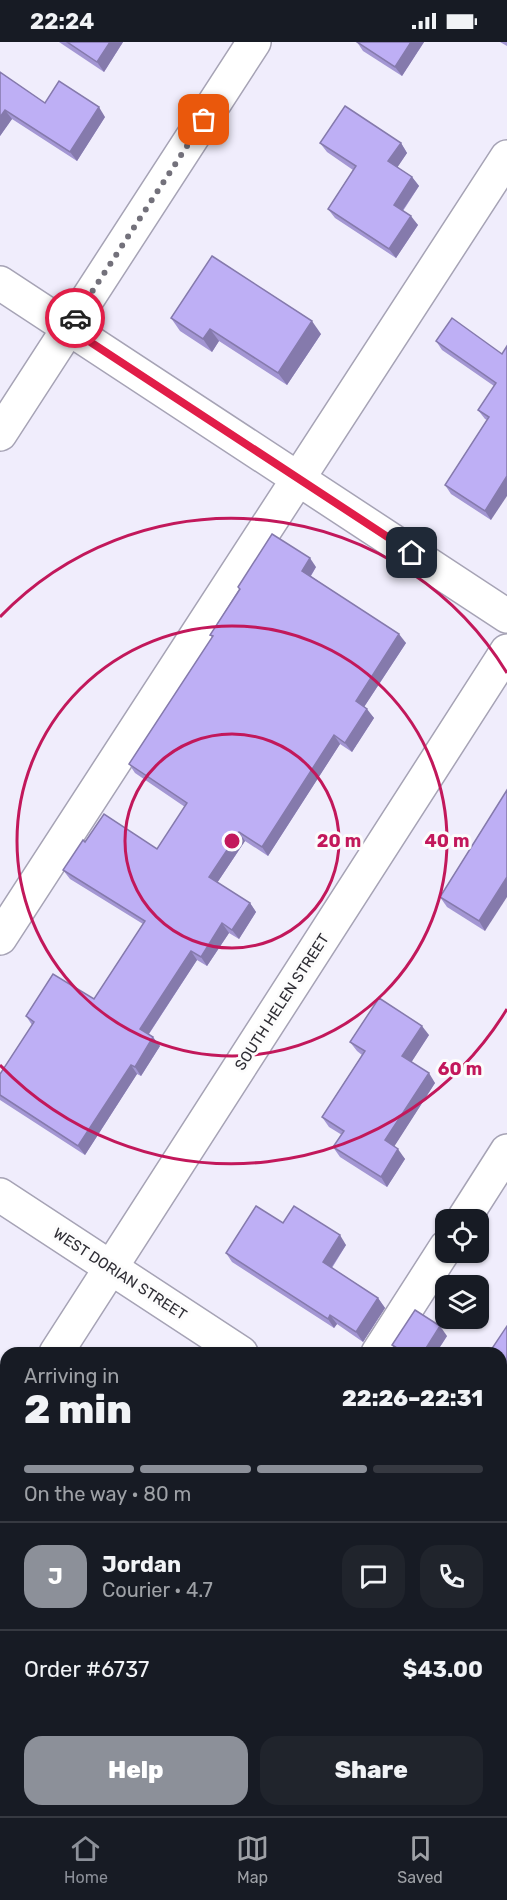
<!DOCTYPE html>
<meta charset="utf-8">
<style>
:root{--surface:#171b24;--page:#20242c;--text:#f1f3f6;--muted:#9ea1a6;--line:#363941;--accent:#8c9099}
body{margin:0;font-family:Rubik,sans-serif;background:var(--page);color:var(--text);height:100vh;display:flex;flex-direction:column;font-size:22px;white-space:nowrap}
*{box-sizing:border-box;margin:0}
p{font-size:20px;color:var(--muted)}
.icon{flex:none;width:33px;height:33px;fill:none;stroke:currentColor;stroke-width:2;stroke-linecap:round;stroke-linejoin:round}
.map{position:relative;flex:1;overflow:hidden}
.sheet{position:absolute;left:0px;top:1305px;width:507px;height:470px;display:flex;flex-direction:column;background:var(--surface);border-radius:18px 18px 0 0;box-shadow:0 2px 4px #0004}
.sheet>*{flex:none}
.fabs{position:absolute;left:435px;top:1167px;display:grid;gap:12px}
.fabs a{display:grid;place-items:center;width:54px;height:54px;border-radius:12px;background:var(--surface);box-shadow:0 2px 4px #0004;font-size:30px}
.pin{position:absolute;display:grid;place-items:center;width:51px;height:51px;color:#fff;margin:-26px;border-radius:12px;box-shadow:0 3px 9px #0006}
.courier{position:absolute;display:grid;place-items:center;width:60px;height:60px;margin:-30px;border:4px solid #e11d48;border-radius:50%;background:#fff;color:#222;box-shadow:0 2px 8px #0007}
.summary em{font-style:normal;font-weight:800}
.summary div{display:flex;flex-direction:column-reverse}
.summary{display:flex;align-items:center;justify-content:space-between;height:102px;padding:0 24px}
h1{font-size:39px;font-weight:800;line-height:45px}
.bar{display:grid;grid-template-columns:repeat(4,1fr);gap:9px 6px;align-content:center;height:72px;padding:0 24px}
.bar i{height:8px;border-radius:4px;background:var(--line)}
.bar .current{background:var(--accent)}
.bar p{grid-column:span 4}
.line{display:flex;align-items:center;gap:15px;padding:0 24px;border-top:2px solid var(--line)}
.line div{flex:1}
.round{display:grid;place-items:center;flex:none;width:63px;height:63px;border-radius:18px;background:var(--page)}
.primary-button{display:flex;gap:12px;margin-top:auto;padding:12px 24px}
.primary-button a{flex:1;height:69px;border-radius:18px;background:var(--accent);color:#fff;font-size:24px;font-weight:800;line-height:69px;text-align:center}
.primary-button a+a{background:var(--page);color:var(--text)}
.status{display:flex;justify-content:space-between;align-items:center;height:42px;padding:0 30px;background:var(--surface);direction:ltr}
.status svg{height:16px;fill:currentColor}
.dock{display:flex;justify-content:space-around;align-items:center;height:84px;border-top:2px solid var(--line);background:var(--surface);font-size:16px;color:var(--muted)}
.dock a{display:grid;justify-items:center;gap:3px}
.dock .current{color:var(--accent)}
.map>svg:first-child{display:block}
</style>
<div class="status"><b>22:24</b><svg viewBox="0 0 49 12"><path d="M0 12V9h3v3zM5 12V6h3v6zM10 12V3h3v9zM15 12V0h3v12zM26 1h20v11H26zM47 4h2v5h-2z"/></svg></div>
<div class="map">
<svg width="507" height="1774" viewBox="0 0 507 1774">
<rect width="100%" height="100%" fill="#f0edfc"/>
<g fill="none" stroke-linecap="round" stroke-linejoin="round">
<g stroke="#a6a3b5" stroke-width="36">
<g id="minor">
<path d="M0 241 507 574"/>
<path d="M0 392 254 0"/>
<path d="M0 896 507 115"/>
<path d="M0 1153 241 1311"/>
<path d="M463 1178 507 1109"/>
<path d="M56 1311 507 609"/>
<path d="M378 1311 446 1205"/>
<path d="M0 1398 6 1389"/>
<path d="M501 1482 507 1486"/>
<path d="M501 1604 507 1595"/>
<path d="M73 1774 77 1768"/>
<path d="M391 1774 394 1768"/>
</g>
</g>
<use href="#minor" stroke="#fff" stroke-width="33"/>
</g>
<g fill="#a396d3">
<path d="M59 0H123L104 30Z"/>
<path d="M357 0H424L402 34 363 9Z"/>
<path d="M500 0H507V4Z"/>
<path d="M0 30 45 61 105 75 77 119 12 77 0 94Z"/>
<path d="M320 101H401L407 111 397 125 412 135 419 144 403 169 418 183 396 216 335 176 328 167 353 128 327 110Z"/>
<path d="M171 276 321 292 287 343 219 299 212 310 180 289Z"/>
<path d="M436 299 502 312 491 478 451 452 445 443 487 378 485 377 478 368 494 344 442 308Z"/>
<path d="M316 525 311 534 406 601 364 665 374 676 352 710 340 702 268 814 245 799 217 841 250 861 256 870 239 897 229 891 207 924 197 918 149 992 160 1004 141 1034 137 1032 85 1113 0 1058V1032L32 983 26 974 94 957 143 882 70 837 63 828 157 807 185 765 135 731 129 722 213 596 210 593 239 547 238 545Z"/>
<path d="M507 748 485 889 447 865 440 855Z"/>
<path d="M429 993 411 1020 435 1041 394 1104 405 1117 387 1145 340 1115 333 1105 342 1093 329 1085 322 1075 362 1013 357 1009 350 1000Z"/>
<path d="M283 1181 346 1203 332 1226 378 1256 385 1266 363 1300 337 1282 334 1286 232 1220 226 1211Z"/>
<path d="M507 1284V1341L501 1338V1311Z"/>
<path d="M447 1294 436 1311H398L392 1303Z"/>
</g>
<g fill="#857aac">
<path d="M110 0H123L104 30 97 20Z"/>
<path d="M411 0H424L402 34 395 25Z"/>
<path d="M99 65 105 75 77 119 70 110Z"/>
<path d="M5 68 12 77 0 94V75Z"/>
<path d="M401 101 407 111 395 129 388 119Z"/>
<path d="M412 135 419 144 400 172 394 163Z"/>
<path d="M411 174 418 183 396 216 389 207Z"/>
<path d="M312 279 321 292 287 343 278 331Z"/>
<path d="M210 287 219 299 212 310 203 297Z"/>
<path d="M507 434V454L491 478 485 469Z"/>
<path d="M310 516 316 525 308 538 302 529Z"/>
<path d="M399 592 406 601 362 668 356 659Z"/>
<path d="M367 667 374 676 352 710 345 701Z"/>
<path d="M334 693 340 702 268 814 262 805Z"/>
<path d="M239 790 245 799 215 844 209 835Z"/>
<path d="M507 835V855L485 889 479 879Z"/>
<path d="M250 861 256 870 239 897 232 888Z"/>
<path d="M222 881 229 891 207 924 201 915Z"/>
<path d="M191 909 197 918 146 996 140 987Z"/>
<path d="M422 984 429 993 409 1024 402 1014Z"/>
<path d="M153 995 160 1004 141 1034 135 1025Z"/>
<path d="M131 1023 137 1032 85 1113 78 1104Z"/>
<path d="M429 1031 435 1041 392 1108 385 1098Z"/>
<path d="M398 1107 405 1117 387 1145 381 1135Z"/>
<path d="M340 1193 346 1203 329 1229 323 1220Z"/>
<path d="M378 1256 385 1266 363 1300 356 1290Z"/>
<path d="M330 1273 337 1282 334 1286 328 1277Z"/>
<path d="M440 1284 447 1294 436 1311H423Z"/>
<path d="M4 1605 6 1608V1622L0 1631V1612Z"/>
<path d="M271 1768H284L281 1774H269L268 1773Z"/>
</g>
<g fill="#beaff5" stroke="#857aac" stroke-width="1.5">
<path d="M67 0H110L97 20Z"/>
<path d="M357 0H411L395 25Z"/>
<path d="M0 30 45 61 59 39 99 65 70 110 5 68 0 75Z"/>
<path d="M345 64 401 101 388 119 412 135 394 163 411 174 389 207 328 167 356 124 320 101Z"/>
<path d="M212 214 312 279 278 331 210 287 203 297 171 276Z"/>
<path d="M452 276 502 312 507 304V434L485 469 445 443 489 375 478 368 496 341 436 299Z"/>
<path d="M272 492 310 516 302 529 399 592 356 659 367 667 345 701 334 693 262 805 239 790 209 835 250 861 232 888 222 881 201 915 191 909 140 987 153 995 135 1025 131 1023 78 1104 0 1053V1032L34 980 26 974 53 932 94 957 145 879 63 828 83 798 85 800 104 772 157 807 187 761 129 722 213 594 210 593 240 547 238 545Z"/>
<path d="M507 748V835L479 879 440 855Z"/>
<path d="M379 956 422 984 402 1014 429 1031 385 1098 398 1107 381 1135 333 1105 344 1089 322 1075 365 1009 350 1000Z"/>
<path d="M256 1164 283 1181 294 1164 340 1193 323 1220 378 1256 356 1290 330 1273 328 1277 226 1211Z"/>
<path d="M415 1268 440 1284 423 1311H405L392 1303Z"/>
<path d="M507 1284V1336L501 1332V1311H489Z"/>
<path d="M6 1548V1607L4 1605 0 1612V1557Z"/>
<path d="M169 1768H271L268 1773 264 1770 261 1774H173Z"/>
</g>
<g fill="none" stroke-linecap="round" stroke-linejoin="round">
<path stroke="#73717b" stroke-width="6" stroke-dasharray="0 10.8" d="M75 276 204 78"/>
<path stroke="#e11d48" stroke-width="8" d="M75 276 69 286 412 511"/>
</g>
<g fill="none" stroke="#c2185b" stroke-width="3">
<circle cx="232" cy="799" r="107"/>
<circle cx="232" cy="799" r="215"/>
<path d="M507 967A322 322 0 0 1 0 1023M0 575A322 322 0 0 1 507 631"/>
</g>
<g text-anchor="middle" stroke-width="6" stroke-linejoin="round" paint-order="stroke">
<g font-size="15" fill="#2f2e35" stroke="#fcfcfc">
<text transform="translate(282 960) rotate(-57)" y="5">SOUTH HELEN STREET</text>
<text transform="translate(120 1232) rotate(33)" y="5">WEST DORIAN STREET</text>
</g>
</g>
<circle cx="232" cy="799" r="9" fill="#c2185b" stroke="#fcfcfc" stroke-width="3"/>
<g font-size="18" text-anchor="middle" font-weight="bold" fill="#c2185b" stroke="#fcfcfc" stroke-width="6" stroke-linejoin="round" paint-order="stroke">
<text x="339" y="805">20 m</text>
<text x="447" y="805">40 m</text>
<text x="460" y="1033">60 m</text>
</g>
</svg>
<div class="fabs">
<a><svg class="icon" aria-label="locate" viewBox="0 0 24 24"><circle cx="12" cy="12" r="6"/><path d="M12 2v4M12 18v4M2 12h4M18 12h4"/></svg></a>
<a><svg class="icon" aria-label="layers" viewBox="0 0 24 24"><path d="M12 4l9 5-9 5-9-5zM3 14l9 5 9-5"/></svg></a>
</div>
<div class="pin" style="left:204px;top:78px;background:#ea580c"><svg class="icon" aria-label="bag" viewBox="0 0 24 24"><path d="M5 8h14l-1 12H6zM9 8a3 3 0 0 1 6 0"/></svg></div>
<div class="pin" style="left:412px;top:511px;background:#1f2937"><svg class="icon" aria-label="home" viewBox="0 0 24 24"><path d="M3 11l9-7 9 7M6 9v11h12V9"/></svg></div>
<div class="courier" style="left:75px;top:276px"><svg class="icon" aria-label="car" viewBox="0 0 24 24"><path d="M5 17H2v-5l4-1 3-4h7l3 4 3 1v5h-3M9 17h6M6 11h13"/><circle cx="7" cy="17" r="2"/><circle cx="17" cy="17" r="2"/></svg></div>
<section class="sheet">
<div class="summary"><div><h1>2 min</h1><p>Arriving in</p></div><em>22:26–22:31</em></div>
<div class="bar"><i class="current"></i><i class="current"></i><i class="current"></i><i></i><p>On the way · 80 m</p></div>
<div class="line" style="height:108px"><b class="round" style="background:var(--accent);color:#fff">J</b><div><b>Jordan</b><p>Courier · 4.7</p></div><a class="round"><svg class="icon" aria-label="chat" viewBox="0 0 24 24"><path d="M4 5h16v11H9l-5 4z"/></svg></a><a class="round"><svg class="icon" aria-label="phone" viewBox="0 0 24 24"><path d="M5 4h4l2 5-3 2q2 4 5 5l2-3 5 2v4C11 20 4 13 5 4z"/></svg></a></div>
<div class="line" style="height:78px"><div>Order #6737</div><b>$43.00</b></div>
<div class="primary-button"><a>Help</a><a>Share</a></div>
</section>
</div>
<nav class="dock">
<a class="current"><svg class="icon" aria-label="home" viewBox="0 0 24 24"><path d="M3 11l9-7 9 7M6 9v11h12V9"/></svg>Home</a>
<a><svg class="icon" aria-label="map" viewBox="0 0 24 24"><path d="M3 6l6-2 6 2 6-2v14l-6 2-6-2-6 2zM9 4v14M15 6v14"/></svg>Map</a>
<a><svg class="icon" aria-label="saved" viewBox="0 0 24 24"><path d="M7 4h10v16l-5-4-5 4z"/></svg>Saved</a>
</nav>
